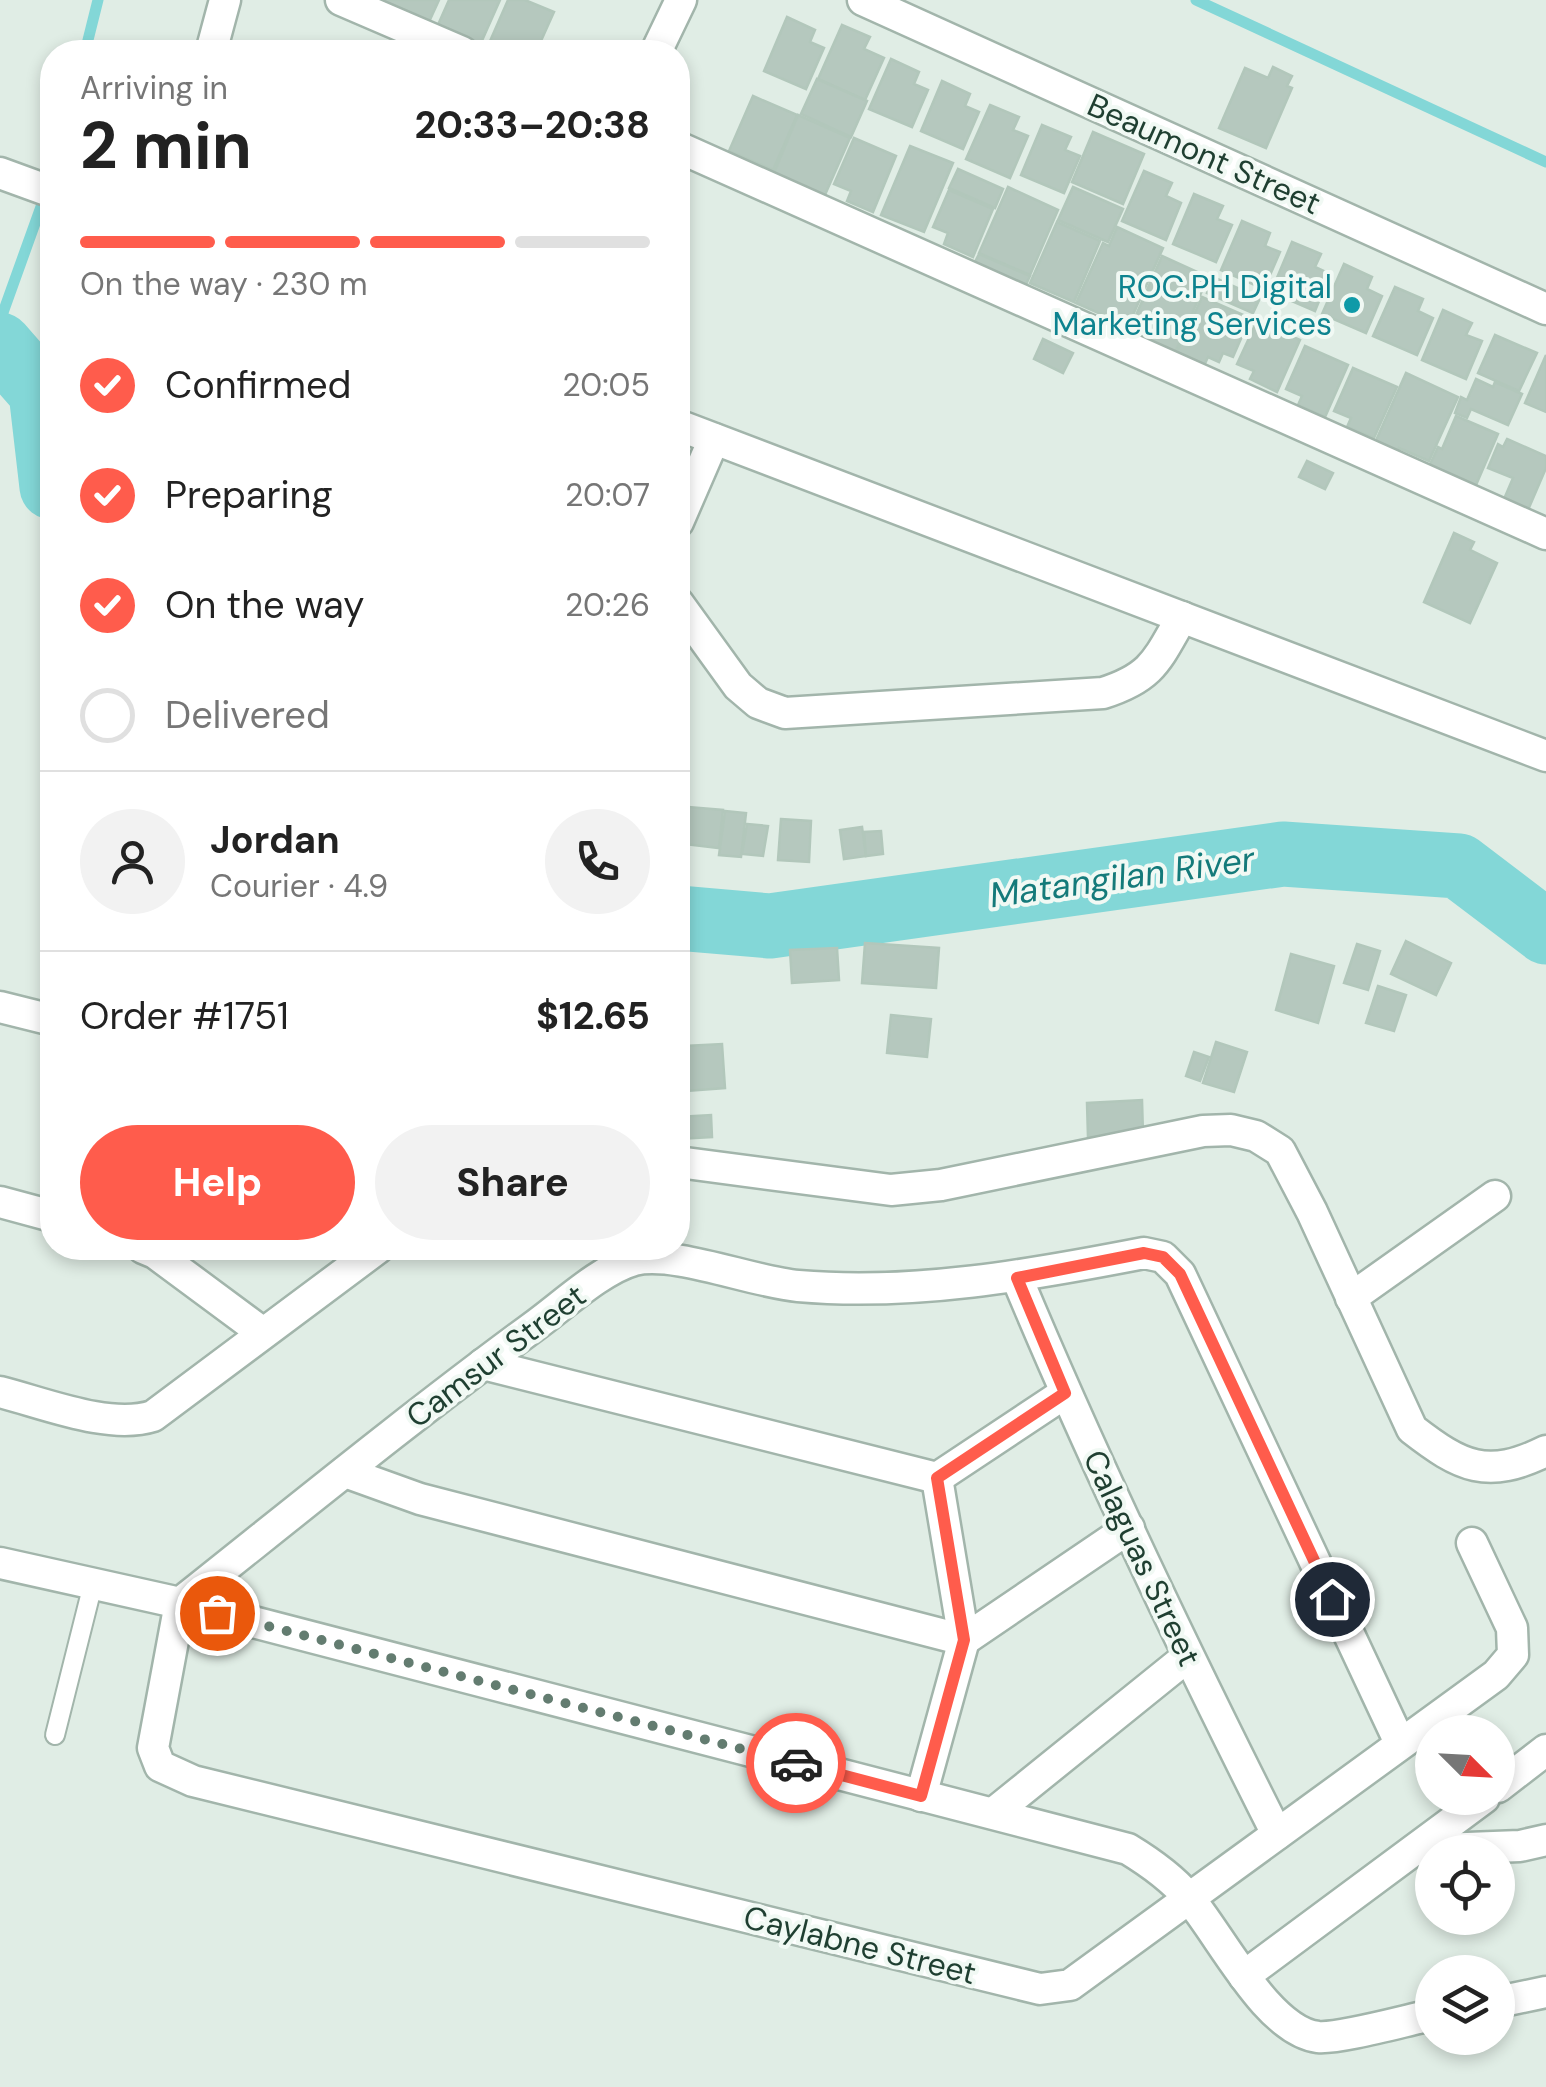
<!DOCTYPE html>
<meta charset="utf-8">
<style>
:root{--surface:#fff;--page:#f2f2f2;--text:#222;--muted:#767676;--line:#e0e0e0;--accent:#ff5c4c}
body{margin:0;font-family:"DM Sans",sans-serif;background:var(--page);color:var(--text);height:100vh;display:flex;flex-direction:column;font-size:38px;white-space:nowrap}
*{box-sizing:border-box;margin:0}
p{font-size:32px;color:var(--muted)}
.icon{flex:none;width:55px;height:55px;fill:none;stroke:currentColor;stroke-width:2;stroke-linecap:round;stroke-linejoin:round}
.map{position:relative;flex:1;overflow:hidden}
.panel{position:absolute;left:40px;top:40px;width:650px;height:1220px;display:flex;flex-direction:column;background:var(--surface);border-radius:40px;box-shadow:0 5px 15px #0003}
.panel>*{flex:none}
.needle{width:65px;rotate:114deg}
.tools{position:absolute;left:1415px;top:1715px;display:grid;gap:20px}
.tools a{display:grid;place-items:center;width:100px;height:100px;border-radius:50%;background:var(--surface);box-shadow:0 5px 15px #0003;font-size:50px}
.pin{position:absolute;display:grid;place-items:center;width:85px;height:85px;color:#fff;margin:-42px;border:5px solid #fff;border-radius:50%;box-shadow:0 2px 10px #0007}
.courier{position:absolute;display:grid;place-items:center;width:100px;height:100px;margin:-50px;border:8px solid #ff5c4c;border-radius:50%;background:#fff;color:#222;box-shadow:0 2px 12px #0007}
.headline em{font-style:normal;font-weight:700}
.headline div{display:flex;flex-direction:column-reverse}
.headline{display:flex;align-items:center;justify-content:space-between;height:170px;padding:0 40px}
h1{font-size:65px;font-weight:700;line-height:75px}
.bar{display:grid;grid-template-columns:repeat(4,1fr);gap:15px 10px;align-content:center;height:120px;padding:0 40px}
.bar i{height:12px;border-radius:8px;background:var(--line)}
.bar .active{background:var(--accent)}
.bar p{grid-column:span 4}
.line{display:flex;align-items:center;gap:25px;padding:0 40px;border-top:2px solid var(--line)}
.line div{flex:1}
.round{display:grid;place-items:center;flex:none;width:105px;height:105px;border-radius:52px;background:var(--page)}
ol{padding:0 40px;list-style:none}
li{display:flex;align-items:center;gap:30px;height:110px}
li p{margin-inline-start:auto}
li .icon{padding:10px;border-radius:50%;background:var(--accent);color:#fff;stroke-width:4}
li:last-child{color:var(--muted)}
li i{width:55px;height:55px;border:5px solid var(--line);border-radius:50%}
.primary-button{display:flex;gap:20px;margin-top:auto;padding:20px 40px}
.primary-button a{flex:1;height:115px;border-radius:60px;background:var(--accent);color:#fff;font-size:40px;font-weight:700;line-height:115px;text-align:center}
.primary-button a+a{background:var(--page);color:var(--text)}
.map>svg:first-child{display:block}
</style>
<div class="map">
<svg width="1546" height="2087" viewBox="0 0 1546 2087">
<rect width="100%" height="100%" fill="#e0ede5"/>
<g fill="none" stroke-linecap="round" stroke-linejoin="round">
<g stroke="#83d7d7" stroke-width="11">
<path d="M1196 0 1546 162"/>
<path d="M85 52 98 0"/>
<path d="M0 321 52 176"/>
</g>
<g stroke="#83d7d7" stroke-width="65">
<path d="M0 345 41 392 52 487"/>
<path d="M678 918 770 926 1283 854 1459 866 1546 932"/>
</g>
</g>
<g fill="#b5c8be" stroke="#b2c7bb" stroke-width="2.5">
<path d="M384 0H439L428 24 383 4Z"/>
<path d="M449 0H500L480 45 437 27Z"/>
<path d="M508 0H525L554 12 536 52H498L487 48Z"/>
<path d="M787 17 815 30 810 42 824 48 806 89 764 71Z"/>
<path d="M842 25 870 37 864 49 884 58 865 100 818 79Z"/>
<path d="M891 59 919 72 914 84 928 90 912 127 869 109Z"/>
<path d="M1273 67 1292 76 1287 86 1292 88 1266 148 1219 128 1245 68 1268 78Z"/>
<path d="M817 79 867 101 851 137 801 114Z"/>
<path d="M942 81 970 94 965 106 979 112 963 149 921 131Z"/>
<path d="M753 96 797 115 773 170 729 151Z"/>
<path d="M990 105 1019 117 1013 130 1028 136 1010 178 966 159Z"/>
<path d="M798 115 850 138 824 197 773 175Z"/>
<path d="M1042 125 1071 137 1065 150 1080 156 1064 193 1021 175Z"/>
<path d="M1093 132 1144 154 1123 204 1072 182Z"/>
<path d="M854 138 896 156 873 212 847 201 851 191 834 184Z"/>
<path d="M910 146 953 163 924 232 881 215Z"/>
<path d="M958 169 1003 189 995 208 949 188Z"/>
<path d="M1144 171 1172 183 1166 196 1181 203 1166 240 1122 221Z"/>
<path d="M1008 187 1058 210 1030 275 979 253Z"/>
<path d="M1073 187 1123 209 1108 242 1058 220Z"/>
<path d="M949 190 993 209 973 257 944 244 948 233 933 227Z"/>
<path d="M1194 194 1223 206 1217 219 1232 225 1216 262 1173 244Z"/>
<path d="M1242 221 1270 233 1265 246 1280 252 1264 289 1221 270Z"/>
<path d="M1057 222 1100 241 1074 302 1030 283Z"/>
<path d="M1117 227 1163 248 1128 326 1076 303 1103 243 1109 246Z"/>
<path d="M1292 242 1321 254 1315 267 1330 274 1315 311 1271 292Z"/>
<path d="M979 254 1030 276 1023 291 972 268Z"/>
<path d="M1162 256 1208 277 1172 360 1125 340Z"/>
<path d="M1344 264 1372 277 1367 289 1382 296 1366 333 1322 314Z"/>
<path d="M1213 277 1260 298 1253 313 1207 293Z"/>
<path d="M1395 287 1423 299 1418 311 1433 318 1417 355 1373 336Z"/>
<path d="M1202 297 1250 318 1233 357 1223 353 1219 362 1208 357 1202 370 1174 358Z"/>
<path d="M1443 310 1472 323 1466 335 1482 341 1466 379 1422 360Z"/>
<path d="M1257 321 1300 340 1277 392 1250 379 1254 371 1237 364Z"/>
<path d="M1495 335 1537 353 1519 391 1478 373Z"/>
<path d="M1043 339 1073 353 1063 373 1034 359Z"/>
<path d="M1305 346 1348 365 1325 417 1298 405 1302 396 1286 389Z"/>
<path d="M1546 355V412L1525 403Z"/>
<path d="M1353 368 1397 387 1374 438 1347 427 1351 418 1334 411Z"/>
<path d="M1406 373 1458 397 1429 461 1399 448 1396 457 1373 447Z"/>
<path d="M1476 379 1493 387 1495 382 1522 394 1508 425 1471 409 1467 418 1455 413 1461 397 1467 400Z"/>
<path d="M1456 416 1498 434 1476 485 1449 473 1446 479 1427 471 1438 447 1442 449Z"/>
<path d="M1507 439 1546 456V468L1528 510 1504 499 1513 478 1488 468 1498 444 1503 447Z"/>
<path d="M1307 461 1333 473 1325 489 1299 477Z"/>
<path d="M1454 533 1474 542 1470 550 1497 563 1470 623 1424 602Z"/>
<path d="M688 807 723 810 719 848 684 844Z"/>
<path d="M725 811 746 813 741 857 719 855Z"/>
<path d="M781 819 811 821 809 862 778 860Z"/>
<path d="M747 824 768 826 763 856 742 854Z"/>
<path d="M862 827 866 856 844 859 840 830Z"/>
<path d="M881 831 883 854 866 856 864 832Z"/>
<path d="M1406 941 1451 963 1436 995 1391 974Z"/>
<path d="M865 943 939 948 936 988 862 983Z"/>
<path d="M1357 944 1380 951 1368 990 1344 983Z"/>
<path d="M837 948 839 980 792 983 790 950Z"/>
<path d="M1291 954 1334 966 1318 1023 1276 1010Z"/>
<path d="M1378 986 1406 995 1394 1031 1366 1023Z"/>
<path d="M891 1015 931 1019 927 1057 887 1053Z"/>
<path d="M1216 1042 1247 1052 1234 1092 1203 1083Z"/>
<path d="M722 1044 725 1088 687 1091 685 1046Z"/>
<path d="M1194 1052 1209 1057 1200 1081 1186 1076Z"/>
<path d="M1142 1100 1143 1134 1088 1137 1087 1103Z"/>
<path d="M711 1115 712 1137 678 1139V1117Z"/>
</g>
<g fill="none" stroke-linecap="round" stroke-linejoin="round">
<g stroke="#a2b5ab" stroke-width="22">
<path id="service" d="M55 1735 93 1584"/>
</g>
<g stroke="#a2b5ab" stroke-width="35">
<g id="minor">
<path d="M341 0 462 52"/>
<path d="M863 0 1546 309"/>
<path d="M211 52 225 0"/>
<path d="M656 52 681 0"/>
<path d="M678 147 1546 534"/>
<path d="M0 173 52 192"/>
<path d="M678 425 1546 756"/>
<path d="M678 522 714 439"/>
<path d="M678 603 738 686 758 703 785 713 1103 693C1153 677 1157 660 1182 617"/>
<path d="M0 1007 52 1020"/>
<path d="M678 1162 891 1190 941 1185 1203 1131 1231 1130 1256 1136 1280 1151 1312 1212 1412 1429C1461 1467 1487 1480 1546 1451"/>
<path d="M0 1202 52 1216"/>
<path d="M143 1248 155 1253 263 1333"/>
<path d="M1017 1278C1096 1467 1185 1652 1277 1834"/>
<path d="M1351 1298 1495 1196"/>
<path d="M483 1364 937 1478 1065 1393"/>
<path d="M0 1392C44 1403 109 1430 153 1416L378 1248"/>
<path d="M345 1472 420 1499 964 1640 1129 1528"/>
<path d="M0 1563 180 1603C297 1510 412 1416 533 1327 561 1307 601 1269 634 1260 675 1250 752 1282 798 1286 914 1296 1031 1275 1144 1253L1163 1257 1180 1274 1400 1743"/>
<path d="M1498 1787 1546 1750"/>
<path d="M921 1796 964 1640 937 1478"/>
<path d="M995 1812 1187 1657"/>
<path d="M1415 1850 1520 1846 1546 1840"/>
<path d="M1244 1976 1484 1798"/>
<path d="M1498 2002 1546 1992"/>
<path d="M1432 2015C1407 2020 1340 2039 1318 2037 1267 2031 1220 1934 1188 1897 1171 1877 1151 1863 1128 1849L180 1603 153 1748 160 1766 193 1781 1040 1989 1070 1985 1496 1675 1513 1655 1512 1628 1472 1543"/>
</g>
</g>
<use href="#service" stroke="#fff" stroke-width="18"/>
<use href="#minor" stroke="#fff" stroke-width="30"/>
</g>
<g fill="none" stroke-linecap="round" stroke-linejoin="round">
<path stroke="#637c70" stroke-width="10" stroke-dasharray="0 18" d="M217 1613 796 1763"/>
<path stroke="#ff5c4c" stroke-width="12" d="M796 1763 921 1796 964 1640 937 1478 1065 1393 1017 1278 1144 1253 1163 1257 1180 1274 1332 1599"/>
</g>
<circle fill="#0f9aa8" stroke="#f1f9f4" stroke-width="4" cx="1352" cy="305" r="10"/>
<g text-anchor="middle" stroke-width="8" stroke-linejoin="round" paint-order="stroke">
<g font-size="32" fill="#1f3f31" stroke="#f1f9f4">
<text transform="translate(1204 154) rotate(24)" y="11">Beaumont Street</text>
<text transform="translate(496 1356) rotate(-37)" y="11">Camsur Street</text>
<text transform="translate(1142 1558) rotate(65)" y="11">Calaguas Street</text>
<text transform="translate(860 1945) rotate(14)" y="11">Caylabne Street</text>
</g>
<g font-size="32" fill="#0d838f" stroke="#f1f9f4" text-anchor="end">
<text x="1332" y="298">ROC.PH Digital<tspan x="1332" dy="37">Marketing Services</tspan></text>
</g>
<g font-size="35" font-style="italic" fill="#147a7a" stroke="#f1f9f4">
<text transform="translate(1122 877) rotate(-8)" y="12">Matangilan River</text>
</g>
</g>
</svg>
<div class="tools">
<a><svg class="needle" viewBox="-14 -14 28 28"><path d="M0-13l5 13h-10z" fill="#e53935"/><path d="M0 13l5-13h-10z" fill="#767676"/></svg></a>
<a><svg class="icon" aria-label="locate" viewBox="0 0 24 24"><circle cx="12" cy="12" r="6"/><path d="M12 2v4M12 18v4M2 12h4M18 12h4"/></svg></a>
<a><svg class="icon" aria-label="layers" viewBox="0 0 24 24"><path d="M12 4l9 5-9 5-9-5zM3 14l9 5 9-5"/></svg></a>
</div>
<div class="pin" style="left:217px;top:1613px;background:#ea580c"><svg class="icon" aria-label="bag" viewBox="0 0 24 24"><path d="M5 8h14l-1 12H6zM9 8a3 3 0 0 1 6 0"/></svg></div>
<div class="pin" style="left:1332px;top:1599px;background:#1f2937"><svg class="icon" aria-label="home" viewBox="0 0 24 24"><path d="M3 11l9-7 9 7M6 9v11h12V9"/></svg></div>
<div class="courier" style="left:796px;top:1763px"><svg class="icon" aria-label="car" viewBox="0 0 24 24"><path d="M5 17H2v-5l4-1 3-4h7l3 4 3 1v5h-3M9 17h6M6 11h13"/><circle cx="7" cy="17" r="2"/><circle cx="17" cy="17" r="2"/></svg></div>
<section class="panel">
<div class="headline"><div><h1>2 min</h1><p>Arriving in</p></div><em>20:33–20:38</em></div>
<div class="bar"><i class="active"></i><i class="active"></i><i class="active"></i><i></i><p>On the way · 230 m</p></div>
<ol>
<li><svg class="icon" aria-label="check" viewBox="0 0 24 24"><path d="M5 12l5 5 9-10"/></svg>Confirmed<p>20:05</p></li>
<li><svg class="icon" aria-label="check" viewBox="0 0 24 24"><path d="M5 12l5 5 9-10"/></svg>Preparing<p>20:07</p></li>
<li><svg class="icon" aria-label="check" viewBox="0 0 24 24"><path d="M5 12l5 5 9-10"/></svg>On the way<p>20:26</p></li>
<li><i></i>Delivered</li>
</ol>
<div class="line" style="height:180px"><a class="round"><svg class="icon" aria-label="person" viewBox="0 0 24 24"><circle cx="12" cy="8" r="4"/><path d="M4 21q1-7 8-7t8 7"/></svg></a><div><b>Jordan</b><p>Courier · 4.9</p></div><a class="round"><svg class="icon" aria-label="phone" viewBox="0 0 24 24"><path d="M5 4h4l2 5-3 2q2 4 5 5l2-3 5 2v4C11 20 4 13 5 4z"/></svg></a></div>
<div class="line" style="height:130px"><div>Order #1751</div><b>$12.65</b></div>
<div class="primary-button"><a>Help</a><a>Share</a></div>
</section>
</div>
